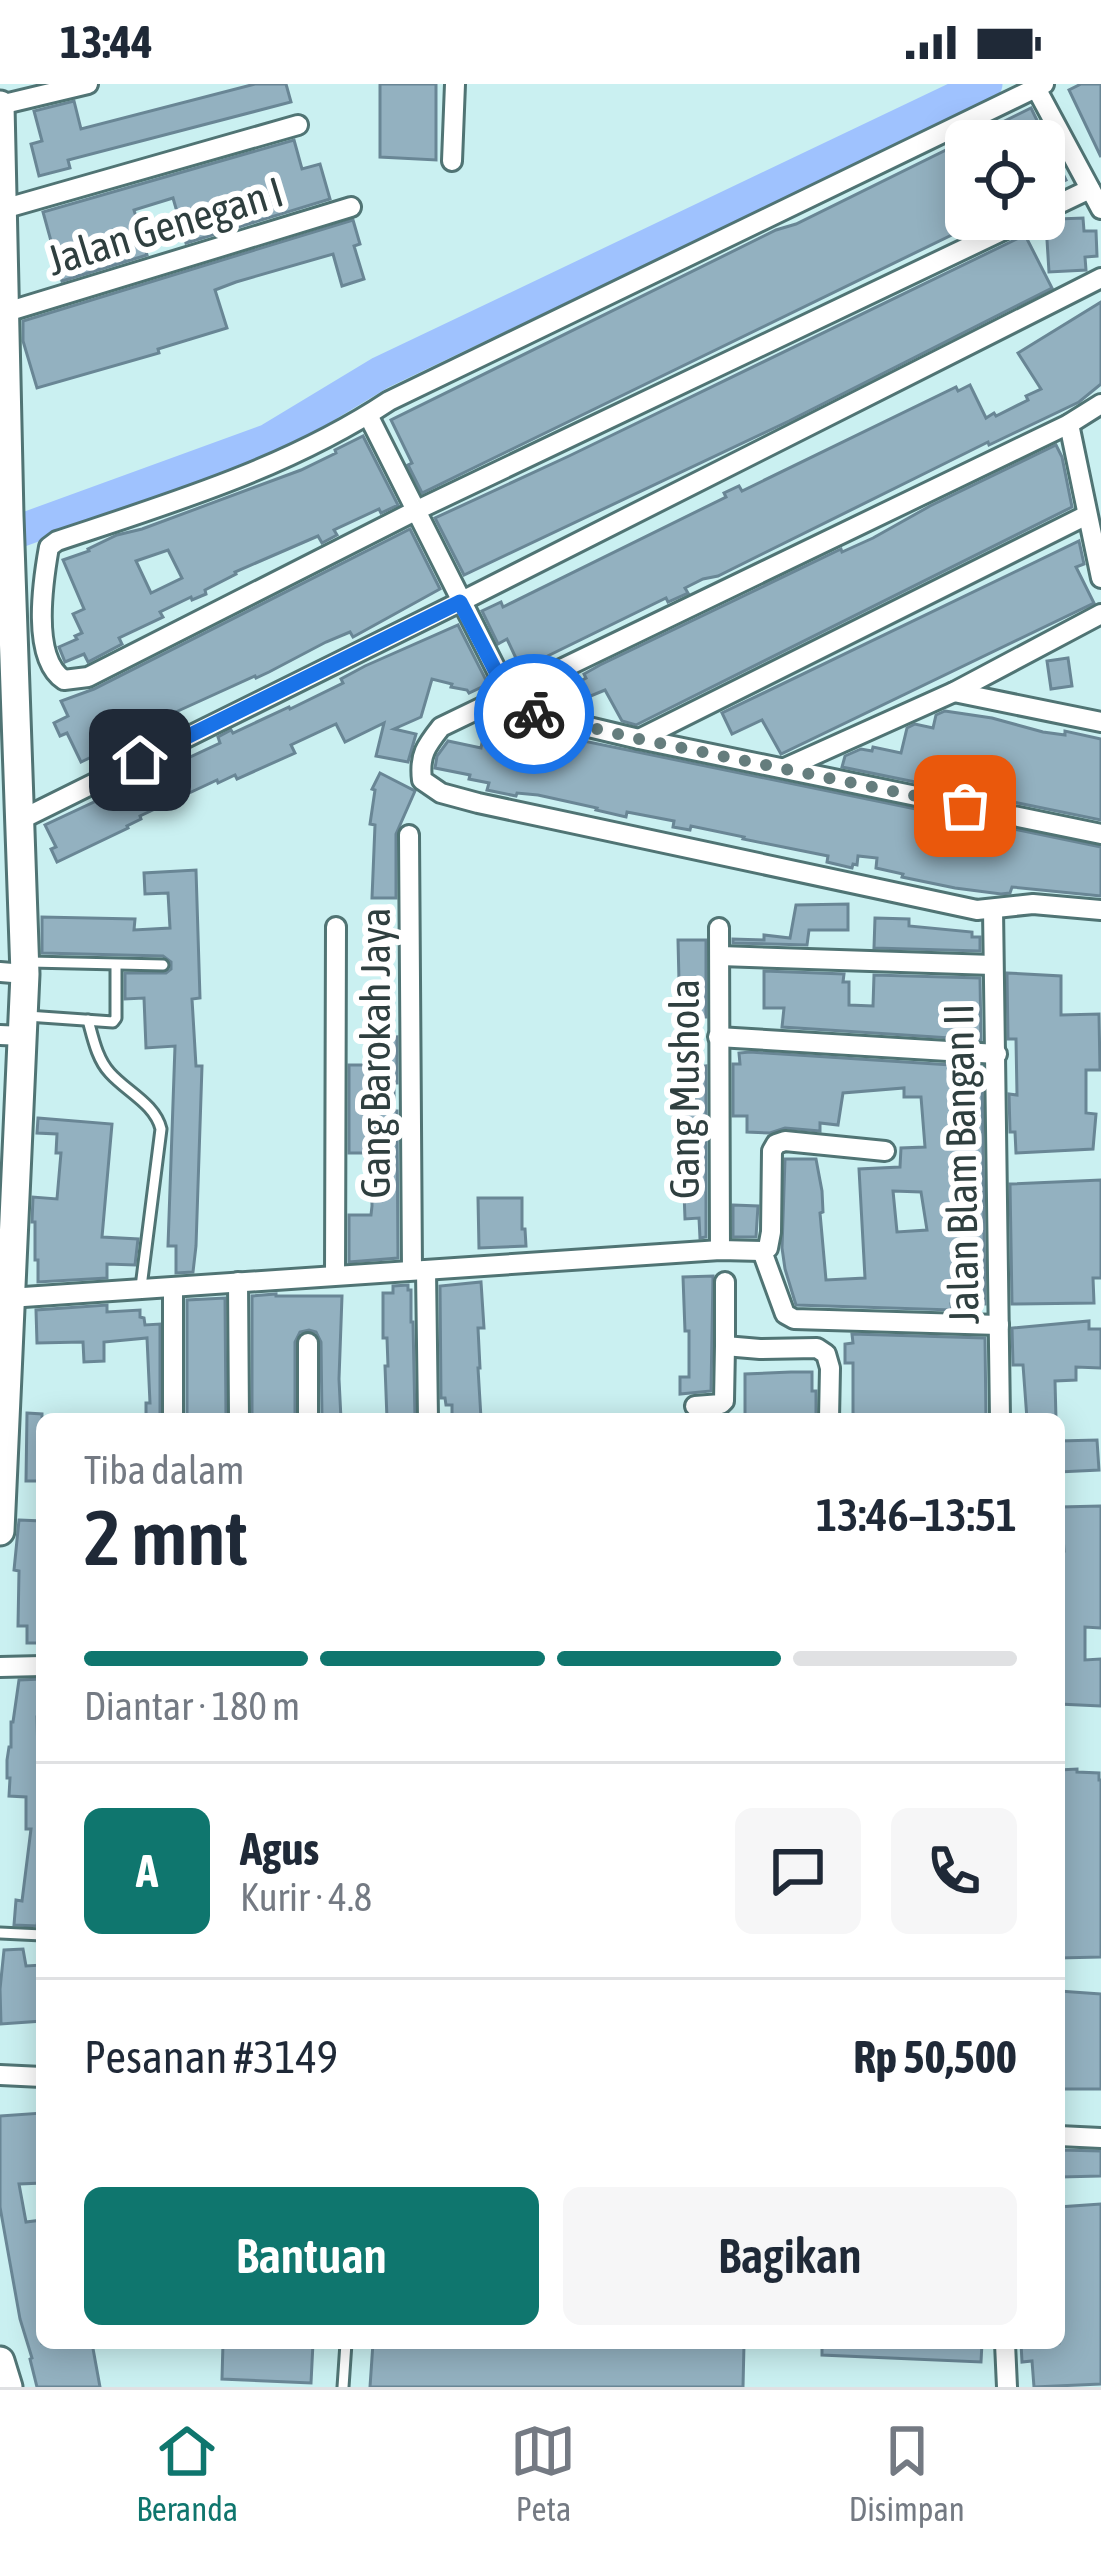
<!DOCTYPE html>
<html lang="id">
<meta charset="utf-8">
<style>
:root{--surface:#fff;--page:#f6f6f7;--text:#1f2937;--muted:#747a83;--line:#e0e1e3;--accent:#0f766e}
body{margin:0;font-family:"Asap Condensed",sans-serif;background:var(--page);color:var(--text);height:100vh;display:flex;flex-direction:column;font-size:45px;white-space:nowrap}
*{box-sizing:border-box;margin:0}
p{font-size:39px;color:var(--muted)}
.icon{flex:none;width:66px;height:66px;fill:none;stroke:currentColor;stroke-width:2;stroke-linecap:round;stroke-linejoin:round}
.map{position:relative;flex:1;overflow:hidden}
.drawer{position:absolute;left:36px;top:1329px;width:1029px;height:936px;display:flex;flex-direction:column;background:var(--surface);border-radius:18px;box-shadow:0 6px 30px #0003}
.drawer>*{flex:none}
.fabs{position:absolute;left:945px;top:36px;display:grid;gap:24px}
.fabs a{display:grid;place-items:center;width:120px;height:120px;border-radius:18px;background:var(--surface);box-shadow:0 6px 30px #0003;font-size:60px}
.pin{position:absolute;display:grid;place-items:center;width:102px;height:102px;color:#fff;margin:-51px;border-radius:24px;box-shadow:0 6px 18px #0006}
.courier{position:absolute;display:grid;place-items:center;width:120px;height:120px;margin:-60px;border:9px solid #1a73e8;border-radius:50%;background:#fff;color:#222;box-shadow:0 3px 15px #0007}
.overview em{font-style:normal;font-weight:600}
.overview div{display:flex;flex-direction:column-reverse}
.overview{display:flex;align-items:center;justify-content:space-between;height:204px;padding:0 48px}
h1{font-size:78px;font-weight:600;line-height:90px}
.bar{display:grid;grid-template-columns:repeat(4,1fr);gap:18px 12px;align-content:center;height:144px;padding:0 48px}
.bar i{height:15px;border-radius:9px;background:var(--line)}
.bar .selected{background:var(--accent)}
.bar p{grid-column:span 4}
.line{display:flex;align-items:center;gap:30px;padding:0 48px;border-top:3px solid var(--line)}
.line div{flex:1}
.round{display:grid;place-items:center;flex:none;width:126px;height:126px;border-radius:18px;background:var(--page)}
.primary-button{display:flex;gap:24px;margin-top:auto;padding:24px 48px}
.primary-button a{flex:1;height:138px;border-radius:18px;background:var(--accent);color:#fff;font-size:48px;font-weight:600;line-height:138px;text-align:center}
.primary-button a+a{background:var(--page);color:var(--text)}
.status{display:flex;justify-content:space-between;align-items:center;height:84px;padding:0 60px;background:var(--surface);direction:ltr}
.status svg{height:33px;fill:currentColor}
.menu{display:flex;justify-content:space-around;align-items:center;height:168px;border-top:3px solid var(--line);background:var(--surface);font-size:33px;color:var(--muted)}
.menu a{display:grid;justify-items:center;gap:6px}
.menu .selected{color:var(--accent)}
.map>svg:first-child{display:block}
</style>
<div class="status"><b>13:44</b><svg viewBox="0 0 49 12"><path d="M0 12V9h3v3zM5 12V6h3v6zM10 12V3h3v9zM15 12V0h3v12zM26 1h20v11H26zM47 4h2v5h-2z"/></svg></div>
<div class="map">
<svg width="1101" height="2303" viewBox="0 0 1101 2303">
<rect width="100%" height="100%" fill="#caf0f1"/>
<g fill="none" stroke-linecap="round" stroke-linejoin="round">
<path stroke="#9fc2fe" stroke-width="33" d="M0 454 269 356 380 289 986 0"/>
</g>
<g fill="#93b1c0" stroke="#698695" stroke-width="3" fill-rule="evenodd">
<path d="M255 0H286L291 18 68 76 70 84 39 92 31 60 42 57 34 27 74 17 81 45Z"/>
<path d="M380 0H436V76L380 73Z"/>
<path d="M1081 0H1101V73L1069 6Z"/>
<path d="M1031 24 1066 96 1044 106V55L1039 57H966V144L422 409 408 381 412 379 391 336 776 146 796 140Z"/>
<path d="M294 56 302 85 320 80 330 115 186 159 173 114 134 126 147 171 62 197 43 128Z"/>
<path d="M1083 134 1084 147H1096L1097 172 1085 173 1086 186 1049 188 1046 140 1058 135Z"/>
<path d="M353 136 360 160 354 162 364 195 342 202 333 170 236 198 215 206 227 244 158 265 159 269 37 304 23 257V237Z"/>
<path d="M1025 151 1052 204 789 337 464 491 435 434 569 372Z"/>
<path d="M1101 218V300L1079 318 989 361 988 358 718 492 703 495 685 504 688 509 668 518 666 514 521 585 507 555 498 560 482 527 501 518 503 523 726 413 724 409 739 402 742 407 956 303 958 307 970 301 986 334 994 329 996 332 1028 316 1026 312 1041 305 1018 269Z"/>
<path d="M363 352 398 421 381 429 379 425 334 446 337 451 322 459 318 452 235 488 236 490 205 506 206 510 192 516 191 513 160 528 163 533 119 554 122 560 88 578 84 570 65 578 59 563 77 555 75 552 82 549 73 530 84 525 63 476 89 467 88 465 117 451 142 445 301 386 336 369 335 366ZM168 466 182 494 151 509 136 477Z"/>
<path d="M1056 361 1062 373 1072 423 636 641 622 637 605 606 576 618 575 625 549 620 551 607 559 608 586 594 584 590 600 581 841 465 842 468 873 454 930 422Z"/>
<path d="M410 445 440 505 353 553 350 548 326 558 269 588 256 594 255 592 178 627 145 644 147 649 107 669 106 666 81 678 67 649 60 652 54 639 68 632 61 617 94 605Z"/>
<path d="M1079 457 1084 480 1076 483 1094 519 781 670 762 636 732 650 722 629Z"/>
<path d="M458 541 488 600 469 609 467 606 451 603 452 600 432 595 421 633 394 645 416 650 408 678 376 672 384 639 345 658 336 640 291 661 295 669 237 695 235 691 218 699 217 696 140 732 141 735 127 742 128 744 57 778 51 765 56 763 45 741 220 659 218 653 231 646 233 649 289 623 290 625 343 599 341 595 365 582Z"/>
<path d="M1068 574 1072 602 1051 605 1047 577Z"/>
<path d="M945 627 992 634 1043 648 1065 651V647L1101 655V736L842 683 845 672 861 665 872 667 873 663 901 669 907 644 915 640 933 644 936 631Z"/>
<path d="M486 637 1101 763V812L1012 803 1010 809 1001 810 955 804 902 793 903 790 876 784 877 774 858 772 857 781 853 780 852 784 827 778 828 772 743 755 744 753 691 742 690 746 673 743 674 737 627 728 626 733 596 726 597 724 538 711 517 709 516 712 487 706 489 699 469 695 470 691 435 684 437 672 448 657 481 664Z"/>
<path d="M380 689 415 707 396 750V814H372L375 741 370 740 375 706 372 705Z"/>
<path d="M196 786 200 914 192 915 196 982H202L196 1162 193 1188 176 1189V1162H168L175 962 146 964 144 914 125 915V889H166L171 885V878L163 872 42 869V833L135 835 134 846 170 844 168 809 145 810 144 789Z"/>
<path d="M848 820V846H809L807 861 733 859V855L764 856V851L790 854 796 821Z"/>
<path d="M875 834 909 835V842L972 848V853H980V867L874 864Z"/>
<path d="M678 856H706V933H684V897H679Z"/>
<path d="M764 887 844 890 843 898H849V921L873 922 874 891 980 894 981 956 782 943 784 924H764Z"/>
<path d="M1007 889 1061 892V931L1099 930 1100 986H1086V1029L1096 1030 1093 1065 1016 1069 1015 1048H1010L1009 1010 1017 1011 1016 955H1008Z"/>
<path d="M397 953V999H394V1027H397L398 1174 349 1178V1131H371L372 1122 371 1069H349V981H374L373 955Z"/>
<path d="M750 968 982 983 985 1220H951L952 1226 796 1221 785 1185 782 1164 785 1075H816L822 1107 823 1128 820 1129 826 1196 865 1194 859 1085 900 1083 901 1064 925 1063 921 1013H904V1004L843 1009 838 1041 820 1039V1047L785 1044 770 1049 747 1048V1032H733V980H740L739 969ZM893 1107 921 1108 927 1146 897 1148Z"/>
<path d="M706 982V1153L700 1154 699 1134 685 1135 684 1108H687L686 1077H690V1049H687L683 984Z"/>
<path d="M38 1034 112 1040 102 1153 138 1155 135 1181 107 1180V1194L38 1198V1176H35V1138H32L33 1113 57 1115 61 1069H56L57 1050 37 1049Z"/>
<path d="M1101 1096V1194H1093L1094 1219 1012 1220 1010 1100Z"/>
<path d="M478 1114H522V1145H525L526 1162 479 1164Z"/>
<path d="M733 1121 758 1122 756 1153H733Z"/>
<path d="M713 1192 711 1307 680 1310V1293H689V1247H685L683 1193Z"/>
<path d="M481 1198 484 1244H478L480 1284H478L481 1334 452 1335V1321H446L445 1314H441L440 1202Z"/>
<path d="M408 1201V1206H411V1238H413L415 1335H387L385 1282H388L387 1254H383V1209H393V1202Z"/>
<path d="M276 1210V1212H342L339 1295 341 1335H322L321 1258 316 1248 309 1246 300 1248 295 1258V1335H252V1212Z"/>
<path d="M225 1214 226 1335H187V1216Z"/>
<path d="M107 1221V1228L140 1226V1233L144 1234 145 1241 160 1240V1335H146V1319H150L147 1254 104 1258V1277L84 1278 83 1258 37 1259 36 1226Z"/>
<path d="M1089 1237V1245H1101V1284L1076 1283V1296L1055 1297 1056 1335H1027L1023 1281H1013L1012 1244Z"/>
<path d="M852 1250 985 1254 986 1335H853V1279H845V1260L853 1259Z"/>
<path d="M791 1288H812V1307H816V1335H745V1290Z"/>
<path d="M27 1329 42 1330V1397H26Z"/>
<path d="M1097 1356 1099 1386 1059 1388V1357Z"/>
<path d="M1101 1422V1544L1085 1543V1576L1101 1575V1622L1059 1620V1467H1064L1061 1423Z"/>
<path d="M19 1436 42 1437V1559H27V1542H18L19 1487 14 1486Z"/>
<path d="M42 1595V1633H37L38 1671H42L40 1834 38 1833 37 1842 14 1841 16 1816 22 1817 31 1745H26V1713L9 1712 10 1694H7V1676L9 1663H11V1638H13L19 1596Z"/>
<path d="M1077 1685V1688L1099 1689V1696H1101V1873L1059 1874V1757L1063 1736H1059V1686Z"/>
<path d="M23 1865 26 1882 42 1881V1937L1 1940 0 1905 4 1866Z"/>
<path d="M1059 1907 1101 1910V2005H1059Z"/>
<path d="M42 2029V2099L19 2100 26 2138 42 2136V2259H92L100 2303H37L30 2275 32 2274 20 2235 0 2123V2032Z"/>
<path d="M1060 2066 1101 2067V2092L1061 2093Z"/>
<path d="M1101 2120V2300L1034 2303 1032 2277 1022 2278 1021 2259H1059V2123Z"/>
<path d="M223 2259H313L311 2299 222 2295Z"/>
<path d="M373 2259 744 2260 743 2303H370Z"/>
<path d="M822 2259H982L981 2278 822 2271Z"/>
</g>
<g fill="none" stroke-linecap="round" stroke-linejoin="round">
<g stroke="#507474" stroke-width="15">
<g id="lane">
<path d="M30 878 163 881"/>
<path d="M27 932 113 938 116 934V881"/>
<path d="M88 936C93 954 97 975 110 989 127 1008 155 1020 161 1045L141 1203"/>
<path d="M0 1849 42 1851"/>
<path d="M343 2303 346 2259"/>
</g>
</g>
<g stroke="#507474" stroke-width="24">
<g id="street">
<path d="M1036 4 1101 125"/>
<path d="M0 21 88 0"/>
<path d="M452 77 455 0"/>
<path d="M3 125 298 41"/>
<path d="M1044 127 1090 105"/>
<path d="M1027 135 415 427 88 593 64 596C31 574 43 497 49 463L57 457C171 419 288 384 389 317L1044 0"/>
<path d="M0 230 351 123"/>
<path d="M1101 320 1069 340 441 643C426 662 419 671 422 696L441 709 478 719 977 826 1033 820 1101 826"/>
<path d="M368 331 509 611 534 630 639 655 1101 750"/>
<path d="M1069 340 1101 494"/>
<path d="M954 608 1101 638"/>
<path d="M639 655 1087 431"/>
<path d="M785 684 954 608 1101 530"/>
<path d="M20 736 460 518 1101 194"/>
<path d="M409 751 412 1186"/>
<path d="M993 825 1000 1335"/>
<path d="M719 844 720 1166"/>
<path d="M720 872 993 881"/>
<path d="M0 888 25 890"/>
<path d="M0 951 24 952"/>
<path d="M718 953 997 970"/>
<path d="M885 1067 785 1057 776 1060 772 1067 771 1148 768 1164 762 1167 785 1230 794 1235 999 1241"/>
<path d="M426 1186 428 1335"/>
<path d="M335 1191 336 843"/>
<path d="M238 1198 239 1335"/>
<path d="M725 1198V1262L760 1265 817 1264 826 1270 830 1284 829 1335"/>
<path d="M173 1204V1335"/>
<path d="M9 1214 720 1166 762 1167"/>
<path d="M695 1322 721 1320 724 1317 725 1262"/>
<path d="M308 1335V1259"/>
<path d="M0 1583 42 1582"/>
<path d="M0 1991 42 1993"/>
<path d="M1059 2052 1101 2054"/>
<path d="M1005 2259 1007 2303"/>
</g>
</g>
<g stroke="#507474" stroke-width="33">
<g id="secondary">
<path d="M0 21 9 432 25 890 0 1447"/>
<path d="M0 2277 8 2303"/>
</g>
</g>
<use href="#lane" stroke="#fff" stroke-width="9"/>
<use href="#street" stroke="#fff" stroke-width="18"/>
<use href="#secondary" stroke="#fff" stroke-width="27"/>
</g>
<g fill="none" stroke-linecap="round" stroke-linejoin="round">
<path stroke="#657d7d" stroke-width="12" stroke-dasharray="0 21.6" d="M534 630 639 655 965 722"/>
<path stroke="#1a73e8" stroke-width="15" d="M140 676 460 518 508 611 534 630"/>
</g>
<g text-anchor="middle" stroke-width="12" stroke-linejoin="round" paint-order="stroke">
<g font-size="42" fill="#2f3f3f" stroke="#fff">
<text transform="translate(165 142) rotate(-17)" y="15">Jalan Genegan I</text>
<text transform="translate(375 969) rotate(-90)" y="15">Gang Barokah Jaya</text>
<text transform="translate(684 1005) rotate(-90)" y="15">Gang Mushola</text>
<text transform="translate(961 1080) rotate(-91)" y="15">Jalan Blam Bangan II</text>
</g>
</g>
</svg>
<div class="fabs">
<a><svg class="icon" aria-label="locate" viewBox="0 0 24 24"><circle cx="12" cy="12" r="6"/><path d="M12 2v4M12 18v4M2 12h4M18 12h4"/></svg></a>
</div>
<div class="pin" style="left:965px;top:722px;background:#ea580c"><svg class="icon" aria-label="bag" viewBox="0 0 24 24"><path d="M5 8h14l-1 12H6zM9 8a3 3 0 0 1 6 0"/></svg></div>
<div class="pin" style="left:140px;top:676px;background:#1f2937"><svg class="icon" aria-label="home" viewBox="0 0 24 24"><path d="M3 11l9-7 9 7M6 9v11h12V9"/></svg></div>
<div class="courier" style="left:534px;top:630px"><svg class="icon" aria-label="bike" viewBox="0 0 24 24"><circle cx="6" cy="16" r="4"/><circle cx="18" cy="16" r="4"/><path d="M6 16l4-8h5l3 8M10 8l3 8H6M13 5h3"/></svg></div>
<section class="drawer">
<div class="overview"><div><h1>2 mnt</h1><p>Tiba dalam</p></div><em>13:46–13:51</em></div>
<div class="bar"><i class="selected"></i><i class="selected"></i><i class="selected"></i><i></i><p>Diantar · 180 m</p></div>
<div class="line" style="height:216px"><b class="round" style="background:var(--accent);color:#fff">A</b><div><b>Agus</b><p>Kurir · 4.8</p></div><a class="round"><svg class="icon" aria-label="chat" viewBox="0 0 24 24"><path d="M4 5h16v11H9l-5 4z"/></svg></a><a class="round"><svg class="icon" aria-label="phone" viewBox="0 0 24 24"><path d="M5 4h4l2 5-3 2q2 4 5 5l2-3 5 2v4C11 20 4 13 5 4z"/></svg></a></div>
<div class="line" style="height:156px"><div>Pesanan #3149</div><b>Rp 50,500</b></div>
<div class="primary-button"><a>Bantuan</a><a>Bagikan</a></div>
</section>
</div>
<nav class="menu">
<a class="selected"><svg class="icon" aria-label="home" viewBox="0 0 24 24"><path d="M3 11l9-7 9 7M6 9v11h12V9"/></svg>Beranda</a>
<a><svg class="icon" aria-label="map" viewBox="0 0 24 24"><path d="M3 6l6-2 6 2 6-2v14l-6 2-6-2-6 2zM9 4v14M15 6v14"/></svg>Peta</a>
<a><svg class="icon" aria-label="saved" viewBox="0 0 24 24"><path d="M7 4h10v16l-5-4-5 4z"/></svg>Disimpan</a>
</nav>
